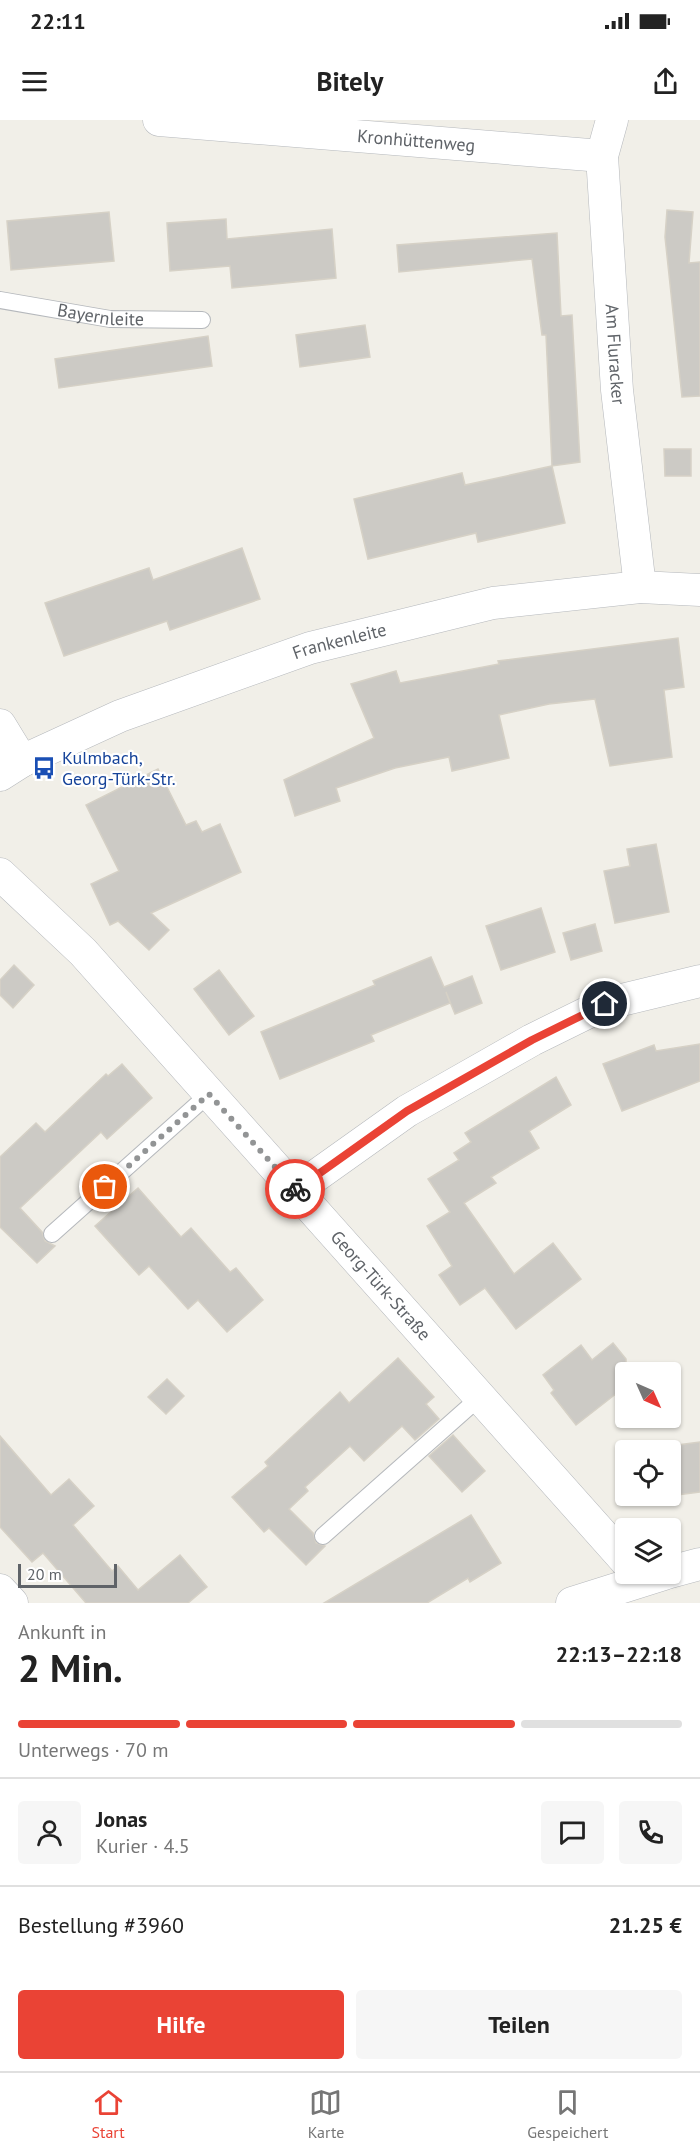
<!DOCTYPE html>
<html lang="de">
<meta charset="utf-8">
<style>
:root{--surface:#fff;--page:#f6f6f6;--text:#222;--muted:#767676;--line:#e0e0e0;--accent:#ea4335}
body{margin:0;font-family:"PT Sans",sans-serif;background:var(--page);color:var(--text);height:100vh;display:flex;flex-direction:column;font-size:22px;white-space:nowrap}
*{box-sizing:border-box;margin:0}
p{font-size:20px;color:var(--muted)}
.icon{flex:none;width:33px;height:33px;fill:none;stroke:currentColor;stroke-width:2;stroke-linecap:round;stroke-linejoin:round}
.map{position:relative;height:1483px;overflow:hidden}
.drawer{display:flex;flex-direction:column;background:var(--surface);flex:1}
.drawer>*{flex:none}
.needle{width:39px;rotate:135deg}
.tools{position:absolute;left:615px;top:1242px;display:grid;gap:12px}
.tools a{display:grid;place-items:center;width:66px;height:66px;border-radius:6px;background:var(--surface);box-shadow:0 2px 4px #0004;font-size:30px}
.scale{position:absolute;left:18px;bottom:15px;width:99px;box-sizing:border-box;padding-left:6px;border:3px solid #5f6368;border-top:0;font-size:16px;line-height:21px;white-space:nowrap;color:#5f6368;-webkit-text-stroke:4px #fff;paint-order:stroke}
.pin{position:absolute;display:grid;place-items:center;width:51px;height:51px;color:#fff;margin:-26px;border:3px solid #fff;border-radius:50%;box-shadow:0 2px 6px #0007}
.courier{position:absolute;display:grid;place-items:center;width:60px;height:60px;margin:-30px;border:4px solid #ea4335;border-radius:50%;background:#fff;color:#222;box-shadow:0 2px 8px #0007}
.summary em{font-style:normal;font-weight:700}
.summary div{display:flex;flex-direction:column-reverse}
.summary{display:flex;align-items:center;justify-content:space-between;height:102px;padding:0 18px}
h1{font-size:39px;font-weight:700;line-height:45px}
.bar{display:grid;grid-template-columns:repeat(4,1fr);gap:9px 6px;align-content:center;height:72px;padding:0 18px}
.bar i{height:8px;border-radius:4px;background:var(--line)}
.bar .active{background:var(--accent)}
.bar p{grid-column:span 4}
.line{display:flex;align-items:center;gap:15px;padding:0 18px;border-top:2px solid var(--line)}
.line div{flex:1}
.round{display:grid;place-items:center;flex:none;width:63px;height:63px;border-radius:6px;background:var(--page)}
.action{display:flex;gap:12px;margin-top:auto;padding:12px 18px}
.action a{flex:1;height:69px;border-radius:6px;background:var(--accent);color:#fff;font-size:24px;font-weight:700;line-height:69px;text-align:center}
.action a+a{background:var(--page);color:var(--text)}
.status{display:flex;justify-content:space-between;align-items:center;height:42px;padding:0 30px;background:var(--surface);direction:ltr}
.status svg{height:16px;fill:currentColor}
header{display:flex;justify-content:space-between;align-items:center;height:78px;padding:0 18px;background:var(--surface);font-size:27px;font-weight:700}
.menu{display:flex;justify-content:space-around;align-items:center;height:84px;border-top:2px solid var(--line);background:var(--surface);font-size:16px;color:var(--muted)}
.menu a{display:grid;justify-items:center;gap:3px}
.menu .active{color:var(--accent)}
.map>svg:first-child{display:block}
</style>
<div class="status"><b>22:11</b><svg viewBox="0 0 49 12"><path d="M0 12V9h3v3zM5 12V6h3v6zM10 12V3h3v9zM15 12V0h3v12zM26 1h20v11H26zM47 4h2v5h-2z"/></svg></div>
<header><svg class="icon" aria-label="menu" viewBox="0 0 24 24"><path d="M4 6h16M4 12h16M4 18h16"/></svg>Bitely<svg class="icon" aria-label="share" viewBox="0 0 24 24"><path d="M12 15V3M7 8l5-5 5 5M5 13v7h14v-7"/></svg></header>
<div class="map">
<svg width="700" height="1483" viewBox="0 0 700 1483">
<rect width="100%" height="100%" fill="#f1efe8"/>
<g fill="#cccac5" stroke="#d6d1c6" stroke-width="1.5">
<path d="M667 90 693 92 689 143 700 142V276L682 277 665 117Z"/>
<path d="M109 92 114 141 11 150 7 101Z"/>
<path d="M226 99 227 119 332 109 336 158 232 168 230 146 170 151 167 103Z"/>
<path d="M557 113 561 196 572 195 580 342 552 346 546 215H542L532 139 399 152 397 125Z"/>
<path d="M365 205 370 237 300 247 296 215Z"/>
<path d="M208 216 212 246 59 268 55 239Z"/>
<path d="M664 329H691V356H665Z"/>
<path d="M552 346 565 403 478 422 476 413 368 439 354 379 462 353 465 365Z"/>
<path d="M242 428 260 479 170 510 167 501 64 536 45 483 149 448 153 460Z"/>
<path d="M678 518 684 567 664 570 672 637 610 646 595 579 549 584 499 595 509 638 452 651 449 637 395 648 336 668 340 681 295 696 284 660 374 618 351 564 396 551 400 563 499 544 498 541Z"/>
<path d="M158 649 186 705 196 701 202 712 220 704 241 752 151 793 169 810 149 830 118 801 110 805 91 764 119 751 86 685Z"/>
<path d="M656 724 669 792 615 803 604 751 630 746 627 729Z"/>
<path d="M541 788 555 832 501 850 486 806Z"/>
<path d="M595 804 602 831 571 840 563 813Z"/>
<path d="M431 837 444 867 472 856 482 883 455 894 446 872 450 883 371 915 374 921 280 959 261 912 375 865 373 861Z"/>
<path d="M14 845 34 865 13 888 0 875V860Z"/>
<path d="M219 850 254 896 229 915 194 869Z"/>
<path d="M700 924V961L622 991 603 944 654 925 656 931Z"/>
<path d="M122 944 152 978 107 1019 101 1012 20 1088 42 1112 45 1121 55 1126 37 1143 0 1107V1037L36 1003 45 1012 106 954 108 956Z"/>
<path d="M556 957 571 985 529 1011 539 1028 491 1057 496 1063 464 1083 514 1154 553 1123 581 1159 516 1209 485 1168 460 1185 439 1155 452 1146 427 1106 450 1092 428 1059 459 1040 454 1033 471 1022 465 1013Z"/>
<path d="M138 1068 181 1117 191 1108 230 1152 236 1148 263 1180 227 1212 198 1180 188 1189 149 1146 139 1155 95 1106Z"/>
<path d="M613 1223 626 1239V1266L576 1305 551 1273 554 1270 543 1255 581 1225 592 1240Z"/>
<path d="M398 1238 434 1277 426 1284 439 1299 415 1320 402 1306 364 1341 350 1326 305 1367 308 1371 289 1389 313 1413 316 1423 325 1426 306 1445 269 1408 264 1412 232 1377 268 1346 265 1342 340 1272 349 1283Z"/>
<path d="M167 1259 184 1276 166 1294 148 1277Z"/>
<path d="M453 1315 485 1351 462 1372 429 1336Z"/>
<path d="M0 1316 51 1375 69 1359 94 1386 73 1405 112 1451 118 1446 138 1470 180 1435 207 1467 188 1483H86L43 1433 32 1442 0 1407Z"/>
<path d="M700 1322V1372L670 1376V1326Z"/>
<path d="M471 1395 501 1443 470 1462 468 1458 427 1483H324Z"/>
</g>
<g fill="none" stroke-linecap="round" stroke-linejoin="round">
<g stroke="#b5b8bc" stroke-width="18">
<g id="lane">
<path id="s1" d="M0 180 110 199 202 200"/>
<path d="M52 1114 209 974"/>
<path d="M323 1416 480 1277"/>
</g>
</g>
<g stroke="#b5b8bc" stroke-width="33">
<g id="street">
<path id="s2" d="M159 0 602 36"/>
<path id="s3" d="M612 0 602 36 617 270 640 467"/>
<path d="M0 605 22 641"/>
<path id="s4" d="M0 655 22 641 120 596 310 528 493 483 640 467 700 470"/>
<path id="s5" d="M0 754 83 832 626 1441"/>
<path d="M296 1070 407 991 532 920 605 884 700 861"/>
<path d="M670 1452 700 1444"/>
<path d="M0 1470 12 1483"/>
<path d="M572 1483 664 1454"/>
</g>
</g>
<use href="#lane" stroke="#fff" stroke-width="16"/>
<use href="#street" stroke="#fff" stroke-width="32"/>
</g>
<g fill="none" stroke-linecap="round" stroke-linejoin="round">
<path stroke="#929495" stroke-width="6" stroke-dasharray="0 10.8" d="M105 1067 209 974 295 1069"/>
<path stroke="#ea4335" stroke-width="8" d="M295 1069 296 1070 407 991 532 920 605 884"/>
</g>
<defs>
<g id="bus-bare" transform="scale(1.8)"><path d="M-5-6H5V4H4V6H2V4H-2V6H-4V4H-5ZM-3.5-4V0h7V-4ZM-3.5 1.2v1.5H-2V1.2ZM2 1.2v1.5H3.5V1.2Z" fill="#1a4fb4" stroke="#fff" stroke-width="2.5" paint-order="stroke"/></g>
</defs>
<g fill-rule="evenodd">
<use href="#bus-bare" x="44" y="648"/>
</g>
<g text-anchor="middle" stroke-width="4.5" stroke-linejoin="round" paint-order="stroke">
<g font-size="18" fill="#5f6368" stroke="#fff">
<text dy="6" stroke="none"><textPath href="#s2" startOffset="258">Kronhüttenweg</textPath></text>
<text dy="6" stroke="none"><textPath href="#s1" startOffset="102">Bayernleite</textPath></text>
<text dy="6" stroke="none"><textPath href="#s3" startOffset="236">Am Fluracker</textPath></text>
<text dy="6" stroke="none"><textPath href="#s4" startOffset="366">Frankenleite</textPath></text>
<text dy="6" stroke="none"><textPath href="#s5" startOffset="561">Georg-Türk-Straße</textPath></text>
</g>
<g font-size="18" fill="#164399" stroke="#fff" text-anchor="start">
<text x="62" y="644">Kulmbach,<tspan x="62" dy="21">Georg-Türk-Str.</tspan></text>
</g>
</g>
</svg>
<div class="tools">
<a><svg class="needle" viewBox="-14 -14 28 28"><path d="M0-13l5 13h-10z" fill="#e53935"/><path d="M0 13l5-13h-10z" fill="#767676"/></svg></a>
<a><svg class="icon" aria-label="locate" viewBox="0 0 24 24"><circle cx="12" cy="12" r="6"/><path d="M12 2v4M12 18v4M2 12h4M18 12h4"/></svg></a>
<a><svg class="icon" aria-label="layers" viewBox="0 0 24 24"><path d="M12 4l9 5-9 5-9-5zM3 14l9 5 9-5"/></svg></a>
</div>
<div class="scale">20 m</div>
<div class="pin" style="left:105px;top:1067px;background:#ea580c"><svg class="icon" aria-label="bag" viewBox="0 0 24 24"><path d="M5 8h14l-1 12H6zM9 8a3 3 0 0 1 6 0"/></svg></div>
<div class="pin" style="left:605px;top:884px;background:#1f2937"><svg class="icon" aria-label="home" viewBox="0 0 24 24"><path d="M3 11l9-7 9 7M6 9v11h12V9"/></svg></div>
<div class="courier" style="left:295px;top:1069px"><svg class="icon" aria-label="bike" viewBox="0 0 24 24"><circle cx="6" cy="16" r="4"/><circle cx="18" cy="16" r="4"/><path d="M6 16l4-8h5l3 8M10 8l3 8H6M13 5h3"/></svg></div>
</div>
<section class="drawer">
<div class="summary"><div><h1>2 Min.</h1><p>Ankunft in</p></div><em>22:13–22:18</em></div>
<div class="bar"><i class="active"></i><i class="active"></i><i class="active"></i><i></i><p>Unterwegs · 70 m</p></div>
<div class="line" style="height:108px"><a class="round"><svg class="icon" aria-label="person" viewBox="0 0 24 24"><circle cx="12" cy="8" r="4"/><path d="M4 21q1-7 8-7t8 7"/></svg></a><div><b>Jonas</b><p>Kurier · 4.5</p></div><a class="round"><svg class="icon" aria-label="chat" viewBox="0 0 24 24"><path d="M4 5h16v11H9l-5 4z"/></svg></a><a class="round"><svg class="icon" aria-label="phone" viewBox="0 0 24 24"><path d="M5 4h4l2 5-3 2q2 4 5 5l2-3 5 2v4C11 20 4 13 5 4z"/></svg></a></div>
<div class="line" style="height:78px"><div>Bestellung #3960</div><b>21.25 €</b></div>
<div class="action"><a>Hilfe</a><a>Teilen</a></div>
</section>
<nav class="menu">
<a class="active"><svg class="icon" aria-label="home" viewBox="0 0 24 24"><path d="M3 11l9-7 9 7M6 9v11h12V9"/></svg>Start</a>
<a><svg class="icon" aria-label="map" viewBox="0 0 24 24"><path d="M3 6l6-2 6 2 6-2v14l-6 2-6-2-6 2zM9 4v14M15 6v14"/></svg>Karte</a>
<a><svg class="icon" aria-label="saved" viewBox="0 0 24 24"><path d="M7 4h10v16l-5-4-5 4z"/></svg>Gespeichert</a>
</nav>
